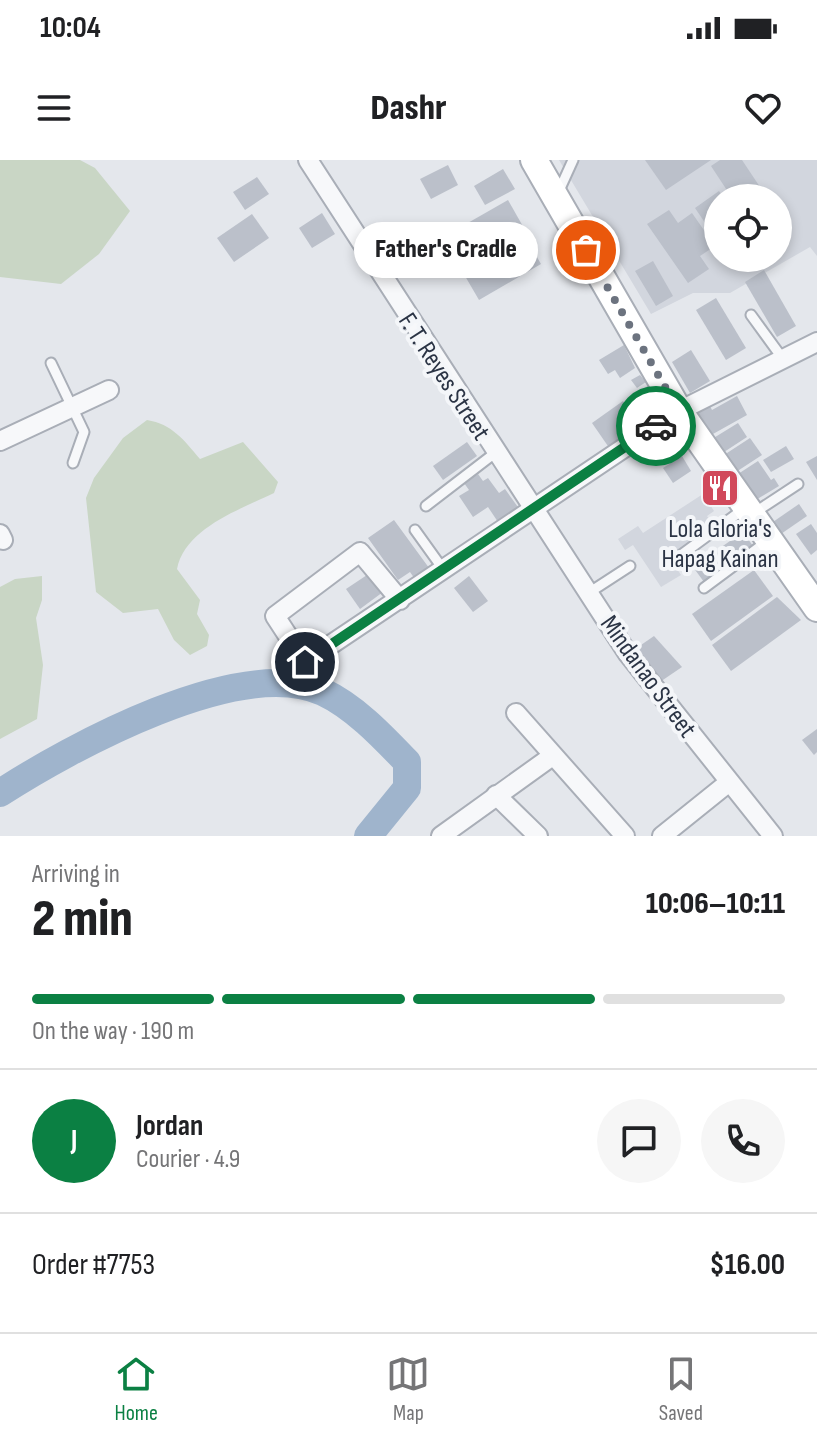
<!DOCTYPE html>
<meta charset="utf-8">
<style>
:root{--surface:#fff;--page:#f6f6f6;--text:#202124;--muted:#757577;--line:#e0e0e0;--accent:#0b8043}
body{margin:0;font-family:"Sofia Sans Condensed",sans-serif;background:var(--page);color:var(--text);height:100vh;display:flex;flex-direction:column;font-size:30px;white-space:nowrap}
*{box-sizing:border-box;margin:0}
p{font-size:26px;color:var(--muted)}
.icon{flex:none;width:44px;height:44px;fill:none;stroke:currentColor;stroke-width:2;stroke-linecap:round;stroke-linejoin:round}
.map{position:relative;height:676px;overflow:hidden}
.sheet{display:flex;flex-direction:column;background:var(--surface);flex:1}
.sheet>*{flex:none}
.tools{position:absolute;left:704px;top:24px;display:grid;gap:16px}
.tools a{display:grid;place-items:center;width:88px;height:88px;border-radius:50%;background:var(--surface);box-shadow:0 4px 12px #0003;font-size:40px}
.pin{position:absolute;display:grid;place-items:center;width:68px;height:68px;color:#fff;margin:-34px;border:4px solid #fff;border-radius:50%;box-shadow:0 2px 8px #0007}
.courier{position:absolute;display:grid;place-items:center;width:80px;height:80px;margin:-40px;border:6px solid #0b8043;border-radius:50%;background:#fff;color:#222;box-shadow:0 2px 10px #0007}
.bubble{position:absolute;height:56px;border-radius:28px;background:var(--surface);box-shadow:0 4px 12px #0003;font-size:26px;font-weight:800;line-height:56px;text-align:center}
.head em{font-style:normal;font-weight:800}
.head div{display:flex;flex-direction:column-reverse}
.head{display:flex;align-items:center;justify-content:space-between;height:136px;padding:0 32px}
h1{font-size:52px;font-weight:800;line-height:60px}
.bar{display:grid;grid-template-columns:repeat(4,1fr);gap:12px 8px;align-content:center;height:96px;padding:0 32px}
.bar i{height:10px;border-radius:6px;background:var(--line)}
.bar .active{background:var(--accent)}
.bar p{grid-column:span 4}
.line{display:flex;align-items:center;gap:20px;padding:0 32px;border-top:2px solid var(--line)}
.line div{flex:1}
.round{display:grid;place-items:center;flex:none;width:84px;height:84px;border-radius:42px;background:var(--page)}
.status{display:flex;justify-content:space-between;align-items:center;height:56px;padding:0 40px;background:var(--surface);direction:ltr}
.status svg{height:22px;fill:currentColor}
header{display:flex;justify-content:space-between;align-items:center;height:104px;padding:0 32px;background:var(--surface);font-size:36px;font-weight:800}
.dock{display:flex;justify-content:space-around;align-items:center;height:112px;border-top:2px solid var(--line);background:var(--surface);font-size:22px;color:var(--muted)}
.dock a{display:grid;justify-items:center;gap:4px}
.dock .active{color:var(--accent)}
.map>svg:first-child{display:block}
</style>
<div class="status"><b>10:04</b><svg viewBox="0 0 49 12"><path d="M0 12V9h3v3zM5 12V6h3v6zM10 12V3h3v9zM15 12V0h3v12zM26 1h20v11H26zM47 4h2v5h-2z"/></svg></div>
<header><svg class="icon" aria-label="menu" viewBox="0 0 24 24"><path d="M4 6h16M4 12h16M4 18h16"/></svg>Dashr<svg class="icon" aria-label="heart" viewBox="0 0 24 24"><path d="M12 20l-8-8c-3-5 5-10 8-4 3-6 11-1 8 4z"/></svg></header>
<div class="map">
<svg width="817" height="676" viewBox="0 0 817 676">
<rect width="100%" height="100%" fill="#e4e7ec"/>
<g fill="#d2d6de" fill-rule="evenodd">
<path d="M559 0H817V96L810 87 730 133H693L651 154ZM718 38H778V98H718Z"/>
<path d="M703 334 714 351 707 356 714 367 669 397 681 415 661 427 633 385 625 390 618 379 638 366 643 373Z"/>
</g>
<g fill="#c9d6c5">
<path d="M0 0H80L95 8 130 51 99 94 61 124 0 117Z"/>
<path d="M147 260C172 264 184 280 200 299L243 282 278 322 274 333C241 349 185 368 177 409L200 440 197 454 209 475 207 486 190 495 174 480 158 449 123 453 96 432 86 338 94 318 123 278Z"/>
<path d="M42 416V440L36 458 43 505 37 559 0 579V427L15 419Z"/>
</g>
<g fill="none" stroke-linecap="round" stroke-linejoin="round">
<path stroke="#9fb4cc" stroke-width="28" d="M0 633C70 588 240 494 323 532 355 547 383 577 407 602V628L368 676"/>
</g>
<g fill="#bbc0ca">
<path d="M645 0H711L666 30Z"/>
<path d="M720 0H742L762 30 749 38H732L711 6Z"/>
<path d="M448 5 458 25 431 39 420 19Z"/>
<path d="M503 9 515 29 485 45 474 26Z"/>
<path d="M257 17 269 34 245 50 233 32Z"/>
<path d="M719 31 724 38H718V82L695 48Z"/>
<path d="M508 40 529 77 467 113 445 76Z"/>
<path d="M669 50 678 63 692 53 715 86 700 96 709 109 688 123 647 64Z"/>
<path d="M322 53 335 74 312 88 299 68Z"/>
<path d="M252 54 269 78 234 102 217 78Z"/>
<path d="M423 72 433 89 393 113 383 96Z"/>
<path d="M527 80 541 104 479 140 465 116Z"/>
<path d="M741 98H767L749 110Z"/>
<path d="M653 101 673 136 656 146 635 111Z"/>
<path d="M764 110 796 166 777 177 745 122Z"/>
<path d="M716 138 746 188 726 200 696 150Z"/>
<path d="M624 185 635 208 620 218 615 210 608 214 599 200Z"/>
<path d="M691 190 710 221 690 233 672 202Z"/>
<path d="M640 215 646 222 637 228 631 220Z"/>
<path d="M648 226 655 236 639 246 632 235Z"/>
<path d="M737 236 747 255 704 279 688 251 707 240 712 250Z"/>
<path d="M656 238 664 250 648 260 640 248Z"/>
<path d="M623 241 641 267 610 289 592 263Z"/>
<path d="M738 263 747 277 721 294 712 279Z"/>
<path d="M750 278 762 295 736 312 724 295Z"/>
<path d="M467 282 477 296 443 320 433 306Z"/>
<path d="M786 286 794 299 771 312 763 300Z"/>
<path d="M682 296 691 311 673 323 663 308Z"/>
<path d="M817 296V320L806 302Z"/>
<path d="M758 301 771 320 774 318 779 326 754 341 738 314Z"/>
<path d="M478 314 483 321 488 318 499 333 505 329 520 350 500 365 488 347 473 357 459 336 469 330 464 323Z"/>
<path d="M799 344 807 356 778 376 770 364Z"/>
<path d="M394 360 432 412 417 422 410 412 398 420 368 378Z"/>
<path d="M811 364 817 373V390L811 395 796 374Z"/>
<path d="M738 365 753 386 704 422 693 407 730 381 726 374Z"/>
<path d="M754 410 773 436 711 481 692 454Z"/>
<path d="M370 413 383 432 360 449 346 429Z"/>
<path d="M469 416 488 441 473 452 454 428Z"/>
<path d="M777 437 801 460 731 511 712 485Z"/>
<path d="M654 476 682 507 654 526 628 494Z"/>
<path d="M817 569V592L814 595 802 580Z"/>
</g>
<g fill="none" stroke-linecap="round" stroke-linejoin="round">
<g stroke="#a9aeb7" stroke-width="13">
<g id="lane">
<path d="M558 33 573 0"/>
<path d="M751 155 783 199"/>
<path d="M51 203 84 272 73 303"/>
<path d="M426 346 495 293"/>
<path d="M754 353 798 324"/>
<path d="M415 370 443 409"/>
<path d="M677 398 745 348"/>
<path d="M704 428 766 382"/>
<path d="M590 432 630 406"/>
</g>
</g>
<g stroke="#a9aeb7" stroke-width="22">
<g id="street">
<path d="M308 0 628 494 773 676"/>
<path d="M0 281 109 230"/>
<path d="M0 374 3 380"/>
<path d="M400 440 360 392 275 456 305 502 679 251 817 182"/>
<path d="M516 553 625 676"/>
<path d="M496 635 538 676"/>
<path d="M441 676 551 597"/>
<path d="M662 676 728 623"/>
</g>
</g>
<g stroke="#a9aeb7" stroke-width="30">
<path id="secondary" d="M534 0 679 251 817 448"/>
</g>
<use href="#lane" stroke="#f7f8fa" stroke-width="9"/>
<use href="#street" stroke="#f7f8fa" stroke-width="18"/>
<use href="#secondary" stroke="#fff" stroke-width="26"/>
</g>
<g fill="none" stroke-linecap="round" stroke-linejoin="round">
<path stroke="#6c737f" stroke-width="8" stroke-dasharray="0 14.4" d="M586 90 679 251 656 266"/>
<path stroke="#0b8043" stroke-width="10" d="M305 502 656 266"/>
</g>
<defs>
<g id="restaurant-square" transform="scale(2)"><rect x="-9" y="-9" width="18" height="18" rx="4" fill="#d1495b" stroke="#f4f6f9"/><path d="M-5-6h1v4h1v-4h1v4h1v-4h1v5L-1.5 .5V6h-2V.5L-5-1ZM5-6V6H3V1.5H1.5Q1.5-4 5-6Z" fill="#fff"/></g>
</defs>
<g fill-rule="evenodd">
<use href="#restaurant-square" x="720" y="328"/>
</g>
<g text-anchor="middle" stroke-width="8" stroke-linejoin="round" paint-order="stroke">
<g font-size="26" fill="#2b3445" stroke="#f4f6f9">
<text transform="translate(445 216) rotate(57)" y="9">F. T. Reyes Street</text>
<text transform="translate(649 516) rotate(54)" y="9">Mindanao Street</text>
</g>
<g font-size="26" fill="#2b3445" stroke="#f4f6f9">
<text x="720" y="377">Lola Gloria's<tspan x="720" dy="30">Hapag Kainan</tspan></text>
</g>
</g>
</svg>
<div class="tools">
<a><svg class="icon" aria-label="locate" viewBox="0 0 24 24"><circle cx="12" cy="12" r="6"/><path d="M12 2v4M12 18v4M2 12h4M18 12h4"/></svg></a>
</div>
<div class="pin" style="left:586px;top:90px;background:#ea580c"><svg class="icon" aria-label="bag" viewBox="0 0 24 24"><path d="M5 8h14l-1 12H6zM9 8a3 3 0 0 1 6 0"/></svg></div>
<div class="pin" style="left:305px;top:502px;background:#1f2937"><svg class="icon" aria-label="home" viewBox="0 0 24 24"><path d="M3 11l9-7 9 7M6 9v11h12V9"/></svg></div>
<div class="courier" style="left:656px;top:266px"><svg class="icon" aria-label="car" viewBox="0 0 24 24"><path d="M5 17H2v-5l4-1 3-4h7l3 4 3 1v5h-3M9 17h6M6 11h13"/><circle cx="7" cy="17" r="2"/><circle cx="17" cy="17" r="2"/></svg></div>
<div class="bubble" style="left:354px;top:62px;width:184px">Father's Cradle</div>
</div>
<section class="sheet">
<div class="head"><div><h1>2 min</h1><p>Arriving in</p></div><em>10:06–10:11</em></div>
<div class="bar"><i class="active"></i><i class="active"></i><i class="active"></i><i></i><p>On the way · 190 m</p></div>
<div class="line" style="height:144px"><b class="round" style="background:var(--accent);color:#fff">J</b><div><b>Jordan</b><p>Courier · 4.9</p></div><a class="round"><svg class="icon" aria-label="chat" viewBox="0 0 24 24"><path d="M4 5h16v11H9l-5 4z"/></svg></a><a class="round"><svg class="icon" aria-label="phone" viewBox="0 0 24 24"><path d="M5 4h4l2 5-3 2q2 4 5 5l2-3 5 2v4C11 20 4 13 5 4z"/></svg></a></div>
<div class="line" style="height:104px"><div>Order #7753</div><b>$16.00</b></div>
</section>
<nav class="dock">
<a class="active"><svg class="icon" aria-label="home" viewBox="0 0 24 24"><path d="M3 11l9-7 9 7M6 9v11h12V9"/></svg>Home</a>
<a><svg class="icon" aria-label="map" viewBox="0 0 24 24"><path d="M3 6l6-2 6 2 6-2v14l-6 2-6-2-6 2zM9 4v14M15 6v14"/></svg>Map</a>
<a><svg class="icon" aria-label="saved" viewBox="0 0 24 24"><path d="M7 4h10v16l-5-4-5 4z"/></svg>Saved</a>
</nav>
